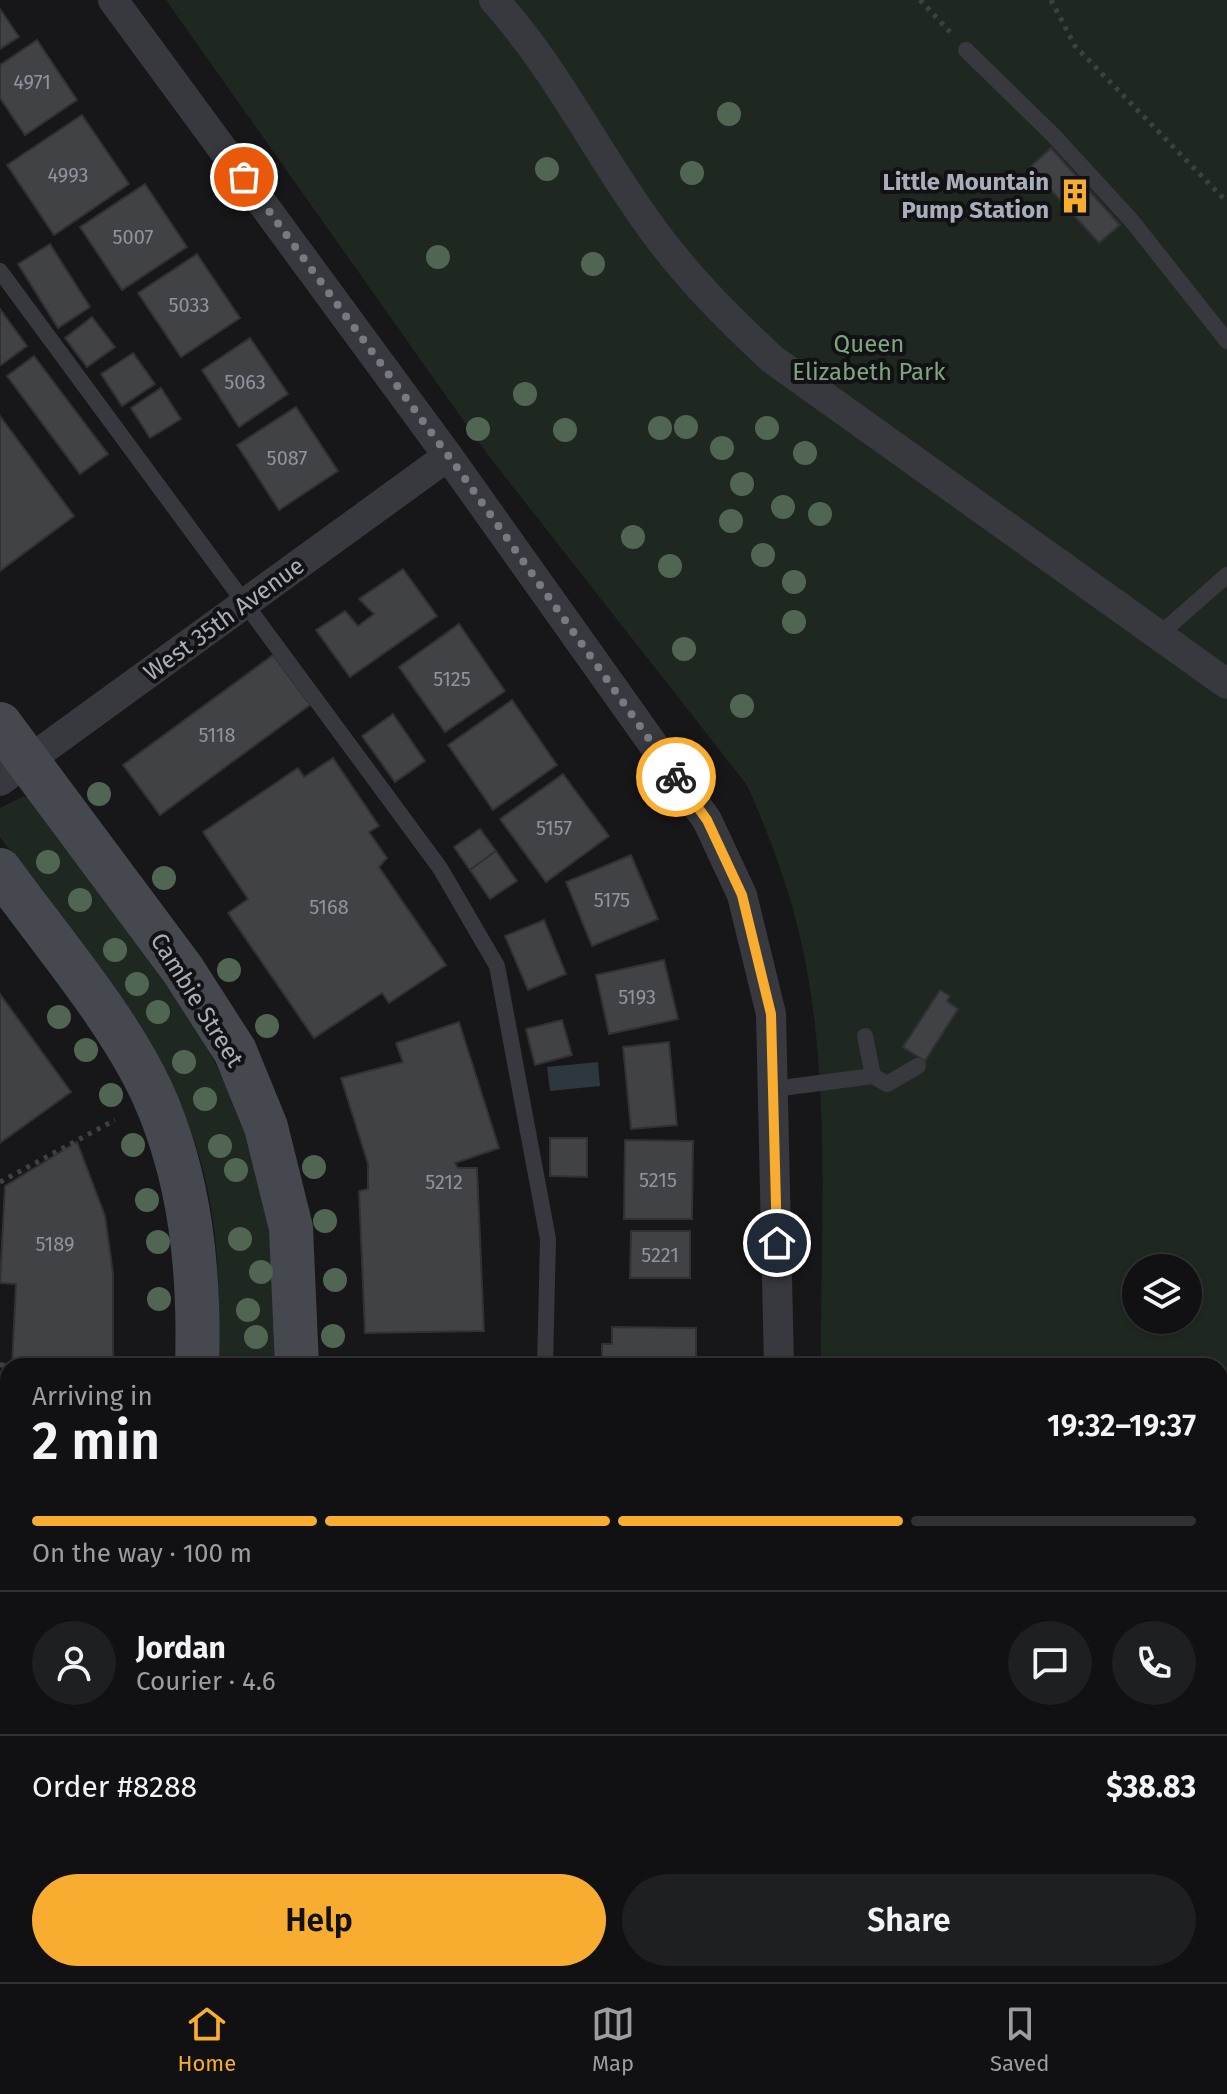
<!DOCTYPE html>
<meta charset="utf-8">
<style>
:root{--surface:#111113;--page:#1e1f21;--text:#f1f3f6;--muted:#9c9da0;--line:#303133;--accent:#f9ad30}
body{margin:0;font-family:"Fira Sans",sans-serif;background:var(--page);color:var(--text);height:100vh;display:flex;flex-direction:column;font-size:30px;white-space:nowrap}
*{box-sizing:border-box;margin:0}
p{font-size:26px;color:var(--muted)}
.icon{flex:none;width:44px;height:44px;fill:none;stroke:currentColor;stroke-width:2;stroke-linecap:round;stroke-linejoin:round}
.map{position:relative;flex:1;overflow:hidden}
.panel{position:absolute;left:0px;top:1358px;width:1228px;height:624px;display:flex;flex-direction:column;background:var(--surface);border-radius:24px 24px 0 0;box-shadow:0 2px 6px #0004,0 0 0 2px var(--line)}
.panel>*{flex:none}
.fabs{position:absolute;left:1122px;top:1254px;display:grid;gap:16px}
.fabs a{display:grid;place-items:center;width:80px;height:80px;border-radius:50%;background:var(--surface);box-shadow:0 2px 6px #0004,0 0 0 2px var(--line);font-size:40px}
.pin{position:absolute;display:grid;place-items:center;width:68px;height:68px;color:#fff;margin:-34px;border:4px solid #fff;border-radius:50%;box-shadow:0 2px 8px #0007}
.courier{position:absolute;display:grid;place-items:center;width:80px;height:80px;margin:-40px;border:6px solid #f9ad30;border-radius:50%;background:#fff;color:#222;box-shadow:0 2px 10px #0007}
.summary em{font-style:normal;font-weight:600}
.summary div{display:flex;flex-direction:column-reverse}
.summary{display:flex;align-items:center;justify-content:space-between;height:136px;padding:0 32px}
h1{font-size:52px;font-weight:600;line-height:60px}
.bar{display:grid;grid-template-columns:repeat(4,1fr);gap:12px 8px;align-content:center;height:96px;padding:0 32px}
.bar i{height:10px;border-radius:6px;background:var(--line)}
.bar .active{background:var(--accent)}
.bar p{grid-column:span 4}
.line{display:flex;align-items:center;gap:20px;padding:0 32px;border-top:2px solid var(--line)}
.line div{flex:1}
.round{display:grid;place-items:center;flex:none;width:84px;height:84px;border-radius:42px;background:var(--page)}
.button{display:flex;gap:16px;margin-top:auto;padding:16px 32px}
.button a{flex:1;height:92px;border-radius:48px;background:var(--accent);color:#111;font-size:32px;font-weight:600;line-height:92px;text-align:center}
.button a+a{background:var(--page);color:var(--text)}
.dock{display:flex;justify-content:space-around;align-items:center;height:112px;border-top:2px solid var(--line);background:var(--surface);font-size:22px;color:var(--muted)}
.dock a{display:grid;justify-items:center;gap:4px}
.dock .active{color:var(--accent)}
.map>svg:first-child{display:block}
</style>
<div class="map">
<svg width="1227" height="1982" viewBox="0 0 1227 1982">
<rect width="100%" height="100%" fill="#171719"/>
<g fill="#1f2820" fill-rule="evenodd">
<path d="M166 0H1227V1829L1220 1828V1366H821C820 1228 832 1076 801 941 789 888 769 834 747 785L488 455ZM1136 1268H1188V1320H1136Z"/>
<path d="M24 796 31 799C119 917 222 1032 260 1178 276 1239 274 1303 275 1366H218C220 1307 220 1249 208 1191 181 1056 79 945 0 837V808Z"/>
<path d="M201 1974H255V1982H200Z"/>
</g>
<path fill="#2c373e" d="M598 1062 600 1086 550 1091 547 1067Z"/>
<g fill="#414246" stroke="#313135" stroke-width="2">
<path d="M0 9 19 37 0 49Z"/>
<path d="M37 40 77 100 25 135 0 98V65Z"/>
<path d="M82 115 129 184 54 235 7 165Z"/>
<path d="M1051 148 1120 225 1099 243 1030 167Z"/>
<path d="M145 184 187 247 122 290 80 227Z"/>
<path d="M50 244 90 307 58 328 18 264Z"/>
<path d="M197 254 240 318 181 357 138 293Z"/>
<path d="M0 309 27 346 1 365 0 364Z"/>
<path d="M92 317 115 347 87 367 65 338Z"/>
<path d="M250 338 288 394 239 427 202 370Z"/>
<path d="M133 353 155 384 122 406 101 374Z"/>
<path d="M34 356 108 454 80 474 7 376Z"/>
<path d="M161 388 181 419 150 438 131 408Z"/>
<path d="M296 407 338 471 279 510 237 445Z"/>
<path d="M0 416 74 516 0 571Z"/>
<path d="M403 569 437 616 350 677 316 630 345 611 358 626 374 614 359 599Z"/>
<path d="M459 624 505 691 445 732 399 667Z"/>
<path d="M273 655 310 705 160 815 123 765Z"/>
<path d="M512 700 557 765 493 810 448 745Z"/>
<path d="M393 714 425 761 395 782 362 736Z"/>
<path d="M333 758 379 826 369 832 387 858 379 867 446 965 389 1003 382 993 314 1038 228 913 248 899 203 832 298 768 304 777Z"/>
<path d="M563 774 609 836 546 882 500 819Z"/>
<path d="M480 829 496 851 470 870 454 847Z"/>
<path d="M496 851 517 881 490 899 470 870Z"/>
<path d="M631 855 658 919 592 946 566 882Z"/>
<path d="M544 920 566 974 528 990 505 936Z"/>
<path d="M664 960 678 1019 609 1034 596 975Z"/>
<path d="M940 990 950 996 947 1001 958 1009 925 1061 903 1047Z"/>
<path d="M0 994 71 1092 0 1143Z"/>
<path d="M562 1020 572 1055 535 1065 526 1029Z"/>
<path d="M459 1022 499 1148 455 1163 458 1168H477L484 1331 365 1333 359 1191 368 1189V1164L341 1078 403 1062 396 1043Z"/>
<path d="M669 1042 677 1125 631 1129 623 1047Z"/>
<path d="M550 1138H587V1177L550 1176Z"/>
<path d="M625 1140 693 1141 692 1219H624Z"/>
<path d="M77 1142 105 1216 113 1273V1366H12L16 1284 0 1283 5 1186Z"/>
<path d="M631 1231H690V1278H630Z"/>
<path d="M612 1327 696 1328V1366H602V1344H612Z"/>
<path d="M7 1445H8V1660H0V1570H3Z"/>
<rect x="0" y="1805" width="8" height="67"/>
<path d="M0 1910H8V1974H96V1982H0Z"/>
<rect x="381" y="1974" width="65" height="8"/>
<path d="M484 1974H515L514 1980 484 1979Z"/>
<path d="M561 1974H617V1982H560Z"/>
<rect x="934" y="1974" width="59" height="8"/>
<path d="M1007 1974H1062L1061 1982H1007Z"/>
<path d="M1077 1974H1141V1982H1076Z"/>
</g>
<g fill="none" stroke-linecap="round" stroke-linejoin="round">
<g stroke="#3e4046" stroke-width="5" stroke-dasharray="4 6" stroke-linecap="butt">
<path d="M920 0 952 34"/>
<path d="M1051 0 1075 46 1227 202"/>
<path d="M0 1182 115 1120"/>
<path d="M0 1365H3V1414L8 1415"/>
<path d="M0 1427H8"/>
</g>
<g stroke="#38393f" stroke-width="16">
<path d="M966 50 1053 135 1131 220 1227 341"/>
<path d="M0 271 440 868 497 966 548 1239 545 1366"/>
<path d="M1159 635 1227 575"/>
<path d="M865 1036 873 1076 887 1084 918 1066"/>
<path d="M774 1089 873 1076"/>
<path d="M534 1982V1974"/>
</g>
<g stroke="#38393f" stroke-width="30">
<path d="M113 0 448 456 707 820 742 895 771 1014 779 1366"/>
<path d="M494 0C555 67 595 150 648 223 684 274 726 316 772 359L1227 684"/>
<path d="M0 781 448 456"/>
<path d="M0 1735H8"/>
<path d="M1220 1867 1227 1868"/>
<path d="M1192 1982 1193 1974"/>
</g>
<g stroke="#46484f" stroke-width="44">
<path d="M0 724 183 970 235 1051 266 1127 291 1228 297 1366"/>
<path d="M0 870C49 938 117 1017 152 1092 191 1178 200 1272 197 1366"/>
<path d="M179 1982V1974"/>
<path d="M281 1982V1974"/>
</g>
</g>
<g fill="#506552">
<circle cx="729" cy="114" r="12"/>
<circle cx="547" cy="169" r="12"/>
<circle cx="692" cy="173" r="12"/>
<circle cx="438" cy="257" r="12"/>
<circle cx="593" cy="264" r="12"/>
<circle cx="525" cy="394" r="12"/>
<circle cx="686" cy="427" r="12"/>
<circle cx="660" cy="428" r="12"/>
<circle cx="767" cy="428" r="12"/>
<circle cx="478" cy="429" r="12"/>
<circle cx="565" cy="430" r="12"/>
<circle cx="722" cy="448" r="12"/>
<circle cx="805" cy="453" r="12"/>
<circle cx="742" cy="484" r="12"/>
<circle cx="783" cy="507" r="12"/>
<circle cx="820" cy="514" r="12"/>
<circle cx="731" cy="521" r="12"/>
<circle cx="633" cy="537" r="12"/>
<circle cx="763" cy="555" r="12"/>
<circle cx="670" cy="566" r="12"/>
<circle cx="794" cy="582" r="12"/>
<circle cx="794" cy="622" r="12"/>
<circle cx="684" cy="649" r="12"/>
<circle cx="742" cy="706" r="12"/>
<circle cx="99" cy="794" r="12"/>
<circle cx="48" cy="862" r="12"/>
<circle cx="164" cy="878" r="12"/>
<circle cx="80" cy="900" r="12"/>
<circle cx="115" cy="950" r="12"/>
<circle cx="229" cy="970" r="12"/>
<circle cx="137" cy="984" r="12"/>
<circle cx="158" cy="1012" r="12"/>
<circle cx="59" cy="1017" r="12"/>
<circle cx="267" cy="1026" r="12"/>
<circle cx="86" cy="1050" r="12"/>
<circle cx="184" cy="1062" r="12"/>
<circle cx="111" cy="1095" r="12"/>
<circle cx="205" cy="1099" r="12"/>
<circle cx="133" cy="1145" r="12"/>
<circle cx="220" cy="1146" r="12"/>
<circle cx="314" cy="1167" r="12"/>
<circle cx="236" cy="1170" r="12"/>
<circle cx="147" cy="1200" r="12"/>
<circle cx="325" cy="1221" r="12"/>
<circle cx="240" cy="1239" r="12"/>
<circle cx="158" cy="1242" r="12"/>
<circle cx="261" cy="1272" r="12"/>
<circle cx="335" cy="1280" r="12"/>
<circle cx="159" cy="1299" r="12"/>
<circle cx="248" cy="1310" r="12"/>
<circle cx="333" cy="1336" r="12"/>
<circle cx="256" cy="1337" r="12"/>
</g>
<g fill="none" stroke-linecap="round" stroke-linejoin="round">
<path stroke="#767a82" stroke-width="8" stroke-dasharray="0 14.4" d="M244 177 458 469 676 777"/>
<path stroke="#f9ad30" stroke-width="10" d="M676 777 707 820 742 895 771 1014 777 1243"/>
</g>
<defs>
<g id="building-bare" transform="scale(2.76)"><path d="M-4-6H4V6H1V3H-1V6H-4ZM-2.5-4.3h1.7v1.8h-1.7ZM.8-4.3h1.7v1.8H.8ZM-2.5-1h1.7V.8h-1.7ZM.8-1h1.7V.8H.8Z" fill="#f9ad30" stroke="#121214" stroke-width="2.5" paint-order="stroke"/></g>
</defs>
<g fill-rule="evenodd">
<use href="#building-bare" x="1075" y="196"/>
</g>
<g text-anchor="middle" stroke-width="8" stroke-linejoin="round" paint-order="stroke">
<g font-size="20" fill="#8f949d">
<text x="32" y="89">4971</text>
<text x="68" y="182">4993</text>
<text x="133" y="244">5007</text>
<text x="189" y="312">5033</text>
<text x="245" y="389">5063</text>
<text x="287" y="465">5087</text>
<text x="452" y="686">5125</text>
<text x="217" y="742">5118</text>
<text x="554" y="835">5157</text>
<text x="612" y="907">5175</text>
<text x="329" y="914">5168</text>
<text x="637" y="1004">5193</text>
<text x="658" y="1187">5215</text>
<text x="444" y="1189">5212</text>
<text x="55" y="1251">5189</text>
<text x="660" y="1262">5221</text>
</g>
<g font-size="24" font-weight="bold" fill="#a9afba" stroke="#121214" text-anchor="end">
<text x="1049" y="190">Little Mountain<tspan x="1049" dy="28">Pump Station</tspan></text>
</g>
<g font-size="24" fill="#7fa580" stroke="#121214">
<text x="869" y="352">Queen<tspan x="869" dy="28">Elizabeth Park</tspan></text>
</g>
<g font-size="24" fill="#a9afba" stroke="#121214">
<text transform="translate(224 619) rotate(-36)" y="8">West 35th Avenue</text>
<text transform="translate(197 1000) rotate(58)" y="8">Cambie Street</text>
</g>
</g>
</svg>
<div class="fabs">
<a><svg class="icon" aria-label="layers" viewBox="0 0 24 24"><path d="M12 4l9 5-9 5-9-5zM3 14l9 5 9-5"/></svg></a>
</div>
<div class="pin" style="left:244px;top:177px;background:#ea580c"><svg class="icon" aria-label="bag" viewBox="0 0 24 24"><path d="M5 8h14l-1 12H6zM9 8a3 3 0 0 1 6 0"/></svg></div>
<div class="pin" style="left:777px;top:1243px;background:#1f2937"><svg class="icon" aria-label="home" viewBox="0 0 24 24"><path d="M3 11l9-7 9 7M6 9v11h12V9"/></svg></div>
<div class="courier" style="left:676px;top:777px"><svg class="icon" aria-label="bike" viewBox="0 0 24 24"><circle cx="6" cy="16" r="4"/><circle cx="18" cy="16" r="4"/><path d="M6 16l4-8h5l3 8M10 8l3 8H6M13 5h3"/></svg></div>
<section class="panel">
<div class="summary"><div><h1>2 min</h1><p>Arriving in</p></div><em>19:32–19:37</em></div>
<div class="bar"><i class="active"></i><i class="active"></i><i class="active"></i><i></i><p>On the way · 100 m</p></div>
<div class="line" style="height:144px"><a class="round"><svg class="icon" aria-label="person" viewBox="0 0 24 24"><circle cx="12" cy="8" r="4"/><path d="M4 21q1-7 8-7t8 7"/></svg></a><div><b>Jordan</b><p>Courier · 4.6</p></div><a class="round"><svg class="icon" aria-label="chat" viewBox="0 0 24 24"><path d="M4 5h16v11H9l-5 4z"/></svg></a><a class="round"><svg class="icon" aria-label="phone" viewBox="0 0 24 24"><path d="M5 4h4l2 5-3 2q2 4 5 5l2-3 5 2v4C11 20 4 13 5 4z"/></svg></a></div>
<div class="line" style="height:104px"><div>Order #8288</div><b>$38.83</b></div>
<div class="button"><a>Help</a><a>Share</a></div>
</section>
</div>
<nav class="dock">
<a class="active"><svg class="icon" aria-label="home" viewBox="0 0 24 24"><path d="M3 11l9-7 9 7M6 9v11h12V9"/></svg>Home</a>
<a><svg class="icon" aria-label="map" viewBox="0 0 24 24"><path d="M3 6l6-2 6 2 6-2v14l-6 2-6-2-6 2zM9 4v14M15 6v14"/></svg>Map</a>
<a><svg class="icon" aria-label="saved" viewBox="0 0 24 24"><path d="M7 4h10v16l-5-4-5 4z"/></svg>Saved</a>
</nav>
